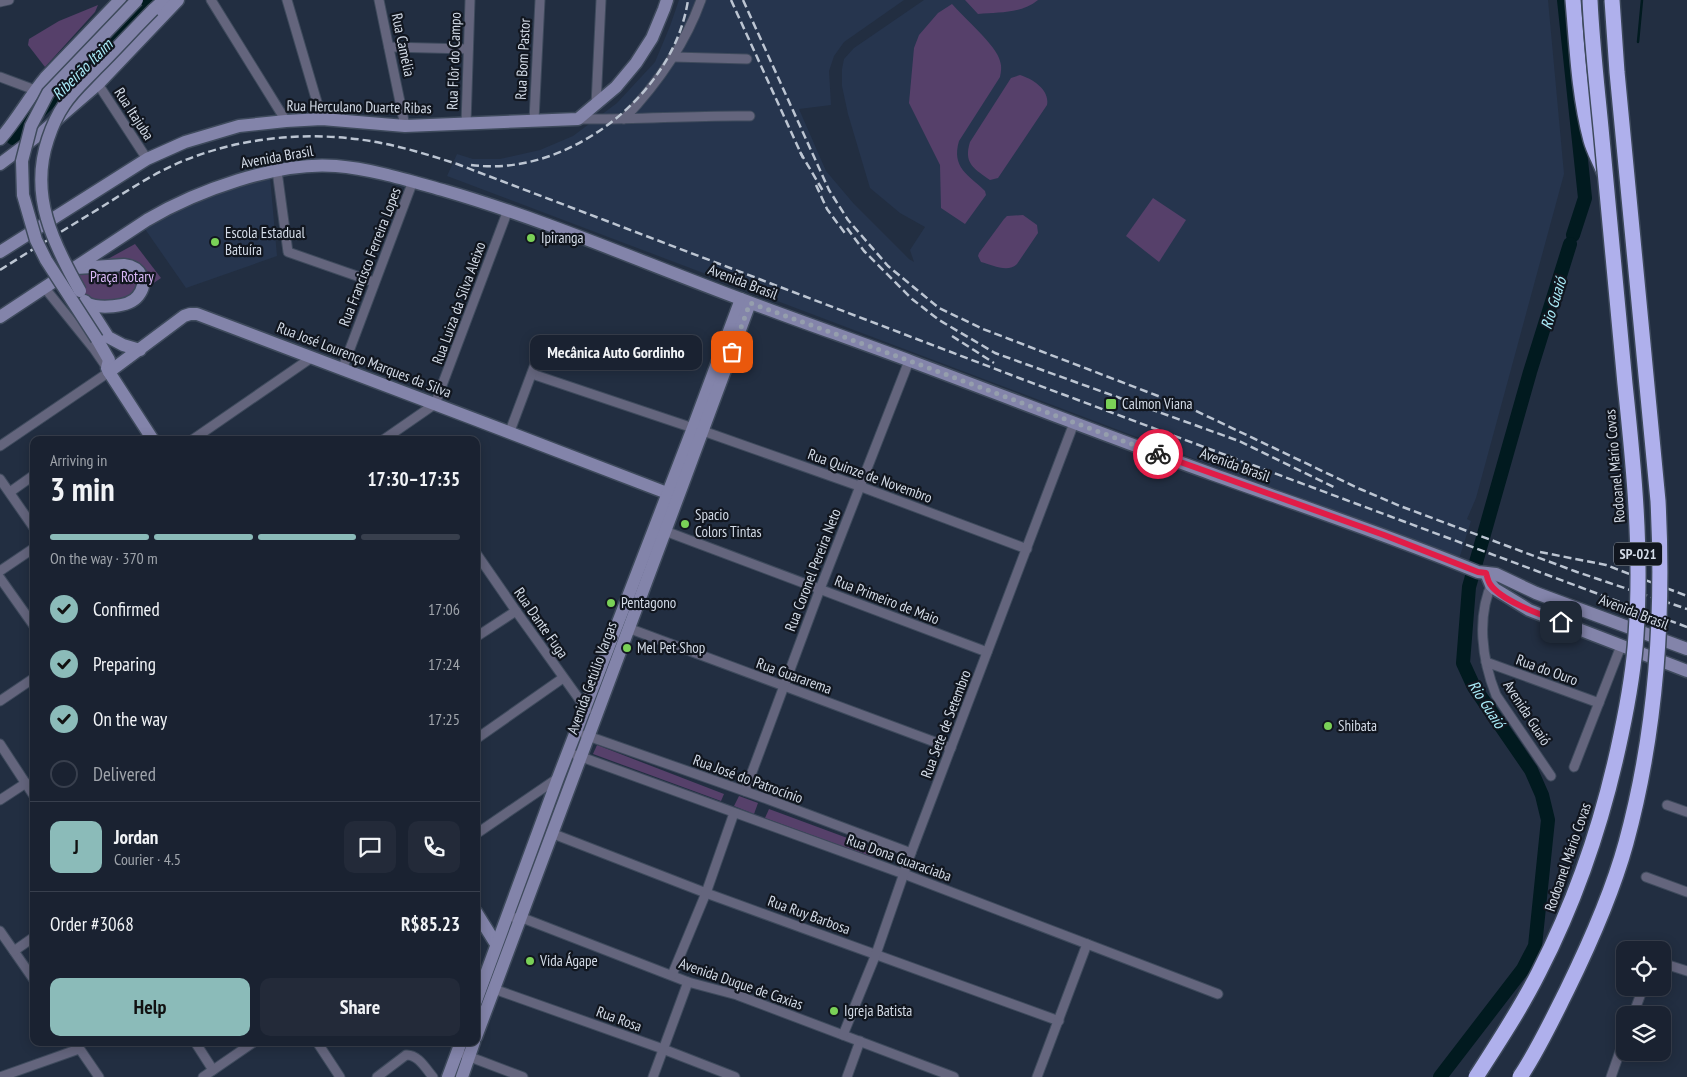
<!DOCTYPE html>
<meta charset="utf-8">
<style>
:root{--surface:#1a2231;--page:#232a39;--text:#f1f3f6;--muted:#9fa4ab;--line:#383f4d;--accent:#8bbbb9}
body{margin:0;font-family:"PT Sans Narrow",sans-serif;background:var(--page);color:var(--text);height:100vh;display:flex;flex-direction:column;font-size:19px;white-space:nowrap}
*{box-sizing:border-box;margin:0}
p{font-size:16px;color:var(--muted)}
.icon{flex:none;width:28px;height:28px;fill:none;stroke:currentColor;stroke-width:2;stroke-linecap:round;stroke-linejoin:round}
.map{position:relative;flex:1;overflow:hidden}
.side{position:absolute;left:30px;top:436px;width:450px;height:610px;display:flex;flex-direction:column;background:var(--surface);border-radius:10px;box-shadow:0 2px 12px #0003,0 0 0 1px var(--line)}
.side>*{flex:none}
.controls{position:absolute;left:1616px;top:941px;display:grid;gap:10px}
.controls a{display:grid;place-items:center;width:55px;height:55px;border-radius:10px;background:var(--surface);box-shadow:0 2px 12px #0003,0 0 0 1px var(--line);font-size:25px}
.pin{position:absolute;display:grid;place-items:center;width:42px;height:42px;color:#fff;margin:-21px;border-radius:10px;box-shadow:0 2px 8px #0006}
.courier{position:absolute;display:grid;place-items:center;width:50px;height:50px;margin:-25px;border:4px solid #e11d48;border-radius:50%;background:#fff;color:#222;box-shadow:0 1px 6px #0007}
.bubble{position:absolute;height:35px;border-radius:10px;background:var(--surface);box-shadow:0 2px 12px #0003,0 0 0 1px var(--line);font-size:16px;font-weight:600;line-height:35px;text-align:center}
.overview em{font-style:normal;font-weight:600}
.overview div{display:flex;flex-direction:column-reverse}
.overview{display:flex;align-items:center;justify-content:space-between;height:85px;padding:0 20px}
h1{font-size:32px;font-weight:600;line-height:38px}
.bar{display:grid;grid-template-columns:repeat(4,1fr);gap:8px 5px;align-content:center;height:60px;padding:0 20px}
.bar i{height:6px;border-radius:4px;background:var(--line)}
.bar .on{background:var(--accent)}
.bar p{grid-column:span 4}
.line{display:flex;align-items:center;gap:12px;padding:0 20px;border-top:1px solid var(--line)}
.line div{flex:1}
.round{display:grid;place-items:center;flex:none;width:52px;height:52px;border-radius:10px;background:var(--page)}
ol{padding:0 20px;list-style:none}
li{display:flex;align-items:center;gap:15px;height:55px}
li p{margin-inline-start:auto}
li .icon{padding:5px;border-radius:50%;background:var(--accent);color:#111;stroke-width:4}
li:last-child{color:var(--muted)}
li i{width:28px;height:28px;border:2px solid var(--line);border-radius:50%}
.cta{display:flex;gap:10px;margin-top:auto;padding:10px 20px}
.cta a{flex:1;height:58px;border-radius:10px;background:var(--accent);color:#111;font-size:20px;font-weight:600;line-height:58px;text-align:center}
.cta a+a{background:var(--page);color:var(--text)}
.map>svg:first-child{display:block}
</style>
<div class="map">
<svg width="1687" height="1077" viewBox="0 0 1687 1077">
<rect width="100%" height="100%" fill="#222e41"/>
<g fill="#26354e">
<path d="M679 0H904L844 42 834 56 829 71 831 105 799 109 826 171 854 204 909 259 914 262 910 250 925 227 900 213 870 188 848 114 842 86V69L844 59 854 48 924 0H1548L1564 174 1476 498 1467 519 1471 521 1459 559 447 176 457 154 473 159H500L540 150 573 136 617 103 655 62 670 26Z"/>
<path d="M270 177 277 256 186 288 145 229 185 205 206 195Z"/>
</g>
<g fill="#56406a">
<path d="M965 0H1038C1021 14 999 12 978 14Z"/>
<path d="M952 4C963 17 997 46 1000 61 1002 67 1001 72 1000 77L959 141C951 168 969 175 985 191L986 195 965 224 941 208 940 165 909 103 914 48 919 35 938 13Z"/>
<path d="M98 5 95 12 45 67 28 45 29 39 59 21Z"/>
<path d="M1020 75C1033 79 1050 90 1047 105L998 178 990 180C975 169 963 164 970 142L1011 78Z"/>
<path d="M1153 198 1186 220 1159 262 1126 236Z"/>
<path d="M1023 215 1037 225 1038 233 1017 264C1008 273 992 265 981 262L978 256 979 253 1004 219 1007 216Z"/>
<path d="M135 244 161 278 136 295 96 313 77 300 68 281Z"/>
<path d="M597 745 724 794 721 801 593 754Z"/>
<path d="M739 796 758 803 754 814 734 806Z"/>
<path d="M769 809 877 849 872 857 765 818Z"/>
</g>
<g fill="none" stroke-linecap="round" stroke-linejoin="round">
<path stroke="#011a1f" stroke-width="2.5" d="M1638 42 1642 0"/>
<g stroke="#011a1f" stroke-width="14">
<path d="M1564 0 1585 198 1573 235"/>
<path d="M13 138 151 0"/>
<path d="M1440 1077 1523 969 1535 946 1548 820 1542 795 1531 770 1474 687 1463 663 1469 587 1530 372 1570 244"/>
</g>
<g stroke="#3e4a5c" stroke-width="11">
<g id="street">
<path d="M211 0 286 121"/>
<path d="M287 0 322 119"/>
<path d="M379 0 405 126"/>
<path d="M0 2 9 0"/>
<path d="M389 47 468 49"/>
<path d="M673 57 747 59"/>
<path d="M0 77 35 90"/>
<path d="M98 84 147 159"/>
<path d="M596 105 601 0"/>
<path d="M578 119C635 120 693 115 750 116"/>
<path d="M624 119C657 84 685 45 701 0"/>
<path d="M534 120 540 0"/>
<path d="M466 124 470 0"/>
<path d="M277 171 288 252 374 282"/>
<path d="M44 287 94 349 107 368"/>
<path d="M342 370 413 181"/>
<path d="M532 374 693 428"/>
<path d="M510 431 537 359"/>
<path d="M703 431 859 486 1027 549"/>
<path d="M192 440 311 358"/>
<path d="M383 440 435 404 508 210"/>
<path d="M0 446 109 372"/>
<path d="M0 479 34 528"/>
<path d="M10 492 34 475"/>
<path d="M665 531 987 652"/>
<path d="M476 553 516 611 587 710"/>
<path d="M0 571 34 548"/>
<path d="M0 578 34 626"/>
<path d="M1493 581C1476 616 1482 660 1496 695L1551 776"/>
<path d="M628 628 951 748"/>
<path d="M476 637 516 611"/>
<path d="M1486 662 1599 703"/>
<path d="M0 701 34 678"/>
<path d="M585 735 767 799 911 853"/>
<path d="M476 739 563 678"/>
<path d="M0 744 34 796"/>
<path d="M576 755 904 874 1218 994"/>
<path d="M1574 767 1621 646"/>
<path d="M745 791 820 589 909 361"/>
<path d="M0 800 26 783"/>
<path d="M1667 805 1687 812"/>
<path d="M551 833 706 893 1059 1021"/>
<path d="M476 834 558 778"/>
<path d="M1646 877 1687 892"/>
<path d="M515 918 520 917 688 982 737 995 954 1077"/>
<path d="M0 931 34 980"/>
<path d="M14 951 34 937"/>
<path d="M1662 963 1687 971"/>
<path d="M672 975 706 893 734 813"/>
<path d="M494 989 663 1049 735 1077"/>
<path d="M1633 1015 1643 988"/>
<path d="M843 1035 876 954 911 853 1074 423"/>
<path d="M75 1042 99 1077"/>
<path d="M195 1042 213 1070"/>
<path d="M317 1042 340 1077"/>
<path d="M465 1055 523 1077"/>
<path d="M0 1077 79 1049"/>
<path d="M203 1077 254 1042"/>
<path d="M377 1077 406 1055C418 1054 426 1069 433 1077"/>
<path d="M653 1077 688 982"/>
<path d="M847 1077 860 1041"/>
<path d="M1037 1077 1087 944"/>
<path d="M1611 1077 1625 1037"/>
</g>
</g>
<g stroke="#3e4a5c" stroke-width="15">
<g id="secondary">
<path d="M153 10 164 0"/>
<path d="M0 139C17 120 29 97 45 78L120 0"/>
<path d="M0 164 40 134 98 84 178 0"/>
<path d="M0 252 147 159 185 142 239 126 286 121 322 119 405 126 578 119 616 87 636 63 652 38 664 9 667 0"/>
<path d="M76 268 124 265C141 267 149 282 138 296 129 308 98 309 86 303"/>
<path d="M85 301 108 337 123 345 140 350"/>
<path d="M0 317 147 220C196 191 278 161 336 166 373 169 410 181 446 191 549 221 646 264 746 301 801 322 857 341 913 362 1012 399 1112 438 1212 474 1301 506 1391 536 1478 572L1496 574 1536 593 1687 649"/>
<path d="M97 339 109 360 107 368 109 372 153 440"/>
<path d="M109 372 184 316 190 314H197C353 374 511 432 667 493"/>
<path d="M1486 573 1491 585 1495 589 1529 610 1687 671"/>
<path d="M476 912 496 944"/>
<path d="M476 1001 558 778 693 428 741 299"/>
<path d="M476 1037C566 791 660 548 750 303"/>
<path d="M448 1077 461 1042"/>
<path d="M462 1077 474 1042"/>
</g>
</g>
<g stroke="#3e4a5c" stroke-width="18">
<path id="highway" d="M1573 0C1577 46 1579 95 1591 140 1594 151 1600 161 1604 172"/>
</g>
<use href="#street" stroke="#64657d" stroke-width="9"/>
<use href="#secondary" stroke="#8384aa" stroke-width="12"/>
<use href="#highway" stroke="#afb0ec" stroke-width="15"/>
<g stroke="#bcc5d2" stroke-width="2.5" stroke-dasharray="8 4" stroke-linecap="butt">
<path d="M731 0 803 158"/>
<path d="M743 0 829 190 848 220 888 266 939 308 983 329 1192 409 1360 489 1400 506 1577 572 1687 609"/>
<path d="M800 152 823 191"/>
<path d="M471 165C567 178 674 95 688 0"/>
<path d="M816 185 827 209 847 236"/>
<path d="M847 228 864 251 912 299 939 320 995 353 1239 441 1336 488"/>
<path d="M0 270C33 249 67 228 100 208 127 191 154 173 183 161 244 136 315 130 381 143 407 148 432 156 457 164L1027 381 1687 627"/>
<path d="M952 336 994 363"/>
<path d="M1540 552 1606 565 1687 596"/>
</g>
<g stroke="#3e4a5c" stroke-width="15" stroke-linecap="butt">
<g id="secondary-bridge">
<path d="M80 291C53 243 29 195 48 139 52 127 57 115 64 105 73 91 86 80 97 68 116 49 134 29 153 10"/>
<path d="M97 339 46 260 36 240 23 195 22 161 31 126 48 93 137 0"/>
</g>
</g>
<g stroke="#3e4a5c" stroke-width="18" stroke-linecap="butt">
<g id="highway-bridge">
<path d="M1476 1077C1498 1043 1521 1008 1539 972 1578 896 1604 817 1621 735 1628 702 1634 669 1636 635 1642 551 1634 468 1625 384 1617 299 1609 214 1601 128 1597 86 1592 43 1590 0"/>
<path d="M1520 1077C1538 1050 1552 1020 1567 990 1590 943 1612 894 1626 843 1656 733 1664 615 1658 501L1617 72 1612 0"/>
</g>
</g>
<use href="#secondary-bridge" stroke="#8384aa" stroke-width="12"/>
<use href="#highway-bridge" stroke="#afb0ec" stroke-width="15"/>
</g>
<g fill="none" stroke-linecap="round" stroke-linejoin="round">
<path stroke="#959ead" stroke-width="5" stroke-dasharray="0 9" d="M732 352 750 303 910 361 1158 454"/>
<path stroke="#e11d48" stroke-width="6" d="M1158 454 1384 535 1478 572 1486 573C1487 576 1488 581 1490 584 1501 601 1542 615 1561 622"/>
</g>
<g fill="#7ad157" stroke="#11161f" stroke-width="2">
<circle cx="531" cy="238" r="5"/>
<circle cx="215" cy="242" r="5"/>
<rect x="1105" y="398" width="12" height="12" rx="2.5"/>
<circle cx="685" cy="524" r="5"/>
<circle cx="611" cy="603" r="5"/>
<circle cx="627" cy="648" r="5"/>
<circle cx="1328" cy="726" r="5"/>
<circle cx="530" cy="961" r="5"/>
<circle cx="834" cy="1011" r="5"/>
</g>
<g text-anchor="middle" stroke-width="4.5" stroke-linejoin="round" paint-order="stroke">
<rect fill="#11161f" stroke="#99a0ab" stroke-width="1" x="1614" y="542.5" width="48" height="23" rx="4"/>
<g font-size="14" font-weight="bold" fill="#d3dbe7">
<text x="1638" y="559">SP-021</text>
</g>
<g font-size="15" fill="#d3dbe7" stroke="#11161f">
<text transform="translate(403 45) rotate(78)" y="5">Rua Camélia</text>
<text transform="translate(523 59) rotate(-87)" y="5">Rua Bom Pastor</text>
<text transform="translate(454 61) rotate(-88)" y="5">Rua Flôr do Campo</text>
<text transform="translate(359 107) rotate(1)" y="5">Rua Herculano Duarte Ribas</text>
<text transform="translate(134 114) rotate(57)" y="5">Rua Itajuba</text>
<text transform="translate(277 157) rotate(-10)" y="5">Avenida Brasil</text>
<text transform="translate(370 257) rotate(-69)" y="5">Rua Francisco Ferreira Lopes</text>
<text transform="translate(743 282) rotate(21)" y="5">Avenida Brasil</text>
<text transform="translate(459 303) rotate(-70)" y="5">Rua Luiza da Silva Aleixo</text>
<text transform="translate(364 360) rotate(21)" y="5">Rua José Lourenço Marques da Silva</text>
<text transform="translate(1235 465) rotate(20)" y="5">Avenida Brasil</text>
<text transform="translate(1615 466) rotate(-95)" y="5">Rodoanel Mário Covas</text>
<text transform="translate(870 476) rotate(20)" y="5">Rua Quinze de Novembro</text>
<text transform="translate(813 570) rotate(-69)" y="5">Rua Coronel Pereira Neto</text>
<text transform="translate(887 600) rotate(21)" y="5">Rua Primeiro de Maio</text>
<text transform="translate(1634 612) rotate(21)" y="5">Avenida Brasil</text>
<text transform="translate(541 623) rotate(55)" y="5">Rua Dante Fuga</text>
<text transform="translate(1547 670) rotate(20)" y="5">Rua do Ouro</text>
<text transform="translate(794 676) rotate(20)" y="5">Rua Guararema</text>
<text transform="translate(592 678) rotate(-70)" y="5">Avenida Getúlio Vargas</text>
<text transform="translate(1527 713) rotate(57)" y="5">Avenida Guaió</text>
<text transform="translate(946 724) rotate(-69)" y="5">Rua Sete de Setembro</text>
<text transform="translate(748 779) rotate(20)" y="5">Rua José do Patrocínio</text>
<text transform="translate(1568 857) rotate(-71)" y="5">Rodoanel Mário Covas</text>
<text transform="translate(899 858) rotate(20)" y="5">Rua Dona Guaraciaba</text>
<text transform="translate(809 915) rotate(20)" y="5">Rua Ruy Barbosa</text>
<text transform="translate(741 984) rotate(19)" y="5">Avenida Duque de Caxias</text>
<text transform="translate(619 1019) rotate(20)" y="5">Rua Rosa</text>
</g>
<g font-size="15" fill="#d3dbe7" stroke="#11161f" text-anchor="start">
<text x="225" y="238">Escola Estadual<tspan x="225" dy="17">Batuíra</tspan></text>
<text x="541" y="243">Ipiranga</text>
<text x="1122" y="409">Calmon Viana</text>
<text x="695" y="520">Spacio<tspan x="695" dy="17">Colors Tintas</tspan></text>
<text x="621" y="608">Pentagono</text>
<text x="637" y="653">Mel Pet Shop</text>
<text x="1338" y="731">Shibata</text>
<text x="540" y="966">Vida Ágape</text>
<text x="844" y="1016">Igreja Batista</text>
</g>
<g font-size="15" fill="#dabaf8" stroke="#11161f">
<text x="122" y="282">Praça Rotary</text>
</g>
<g font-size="16" font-style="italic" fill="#aaecf9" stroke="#11161f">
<text transform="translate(82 69) rotate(-45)" y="6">Ribeirão Itaim</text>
<text transform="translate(1553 303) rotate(-73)" y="6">Rio Guaió</text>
<text transform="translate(1487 704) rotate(57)" y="6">Rio Guaió</text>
</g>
</g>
</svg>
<div class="controls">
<a><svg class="icon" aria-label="locate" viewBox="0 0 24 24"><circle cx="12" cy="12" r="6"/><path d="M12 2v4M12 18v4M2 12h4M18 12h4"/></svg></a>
<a><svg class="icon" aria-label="layers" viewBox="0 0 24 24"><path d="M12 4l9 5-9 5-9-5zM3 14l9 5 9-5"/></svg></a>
</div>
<div class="pin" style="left:732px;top:352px;background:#ea580c"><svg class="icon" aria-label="bag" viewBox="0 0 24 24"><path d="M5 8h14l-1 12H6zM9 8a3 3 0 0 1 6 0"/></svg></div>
<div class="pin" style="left:1561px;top:622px;background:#1f2937"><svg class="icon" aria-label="home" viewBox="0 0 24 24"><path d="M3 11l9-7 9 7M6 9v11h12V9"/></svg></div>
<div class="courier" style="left:1158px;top:454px"><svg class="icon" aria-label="bike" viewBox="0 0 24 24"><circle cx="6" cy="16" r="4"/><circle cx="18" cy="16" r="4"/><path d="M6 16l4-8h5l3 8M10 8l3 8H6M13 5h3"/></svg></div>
<div class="bubble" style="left:530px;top:335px;width:172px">Mecânica Auto Gordinho</div>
<section class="side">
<div class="overview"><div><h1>3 min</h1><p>Arriving in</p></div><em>17:30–17:35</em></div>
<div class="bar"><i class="on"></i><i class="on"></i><i class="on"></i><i></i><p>On the way · 370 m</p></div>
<ol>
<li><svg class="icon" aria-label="check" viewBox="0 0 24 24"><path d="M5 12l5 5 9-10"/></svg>Confirmed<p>17:06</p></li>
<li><svg class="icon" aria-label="check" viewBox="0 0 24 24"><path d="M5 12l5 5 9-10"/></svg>Preparing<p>17:24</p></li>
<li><svg class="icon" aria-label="check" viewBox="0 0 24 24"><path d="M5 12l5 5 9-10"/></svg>On the way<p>17:25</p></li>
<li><i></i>Delivered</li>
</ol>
<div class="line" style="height:90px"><b class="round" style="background:var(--accent);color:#111">J</b><div><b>Jordan</b><p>Courier · 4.5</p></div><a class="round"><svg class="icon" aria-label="chat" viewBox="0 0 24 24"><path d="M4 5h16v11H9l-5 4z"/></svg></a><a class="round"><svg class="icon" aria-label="phone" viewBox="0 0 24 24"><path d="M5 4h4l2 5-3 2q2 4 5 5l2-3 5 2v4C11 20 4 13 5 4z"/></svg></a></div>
<div class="line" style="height:65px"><div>Order #3068</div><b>R$85.23</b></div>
<div class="cta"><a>Help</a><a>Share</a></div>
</section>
</div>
